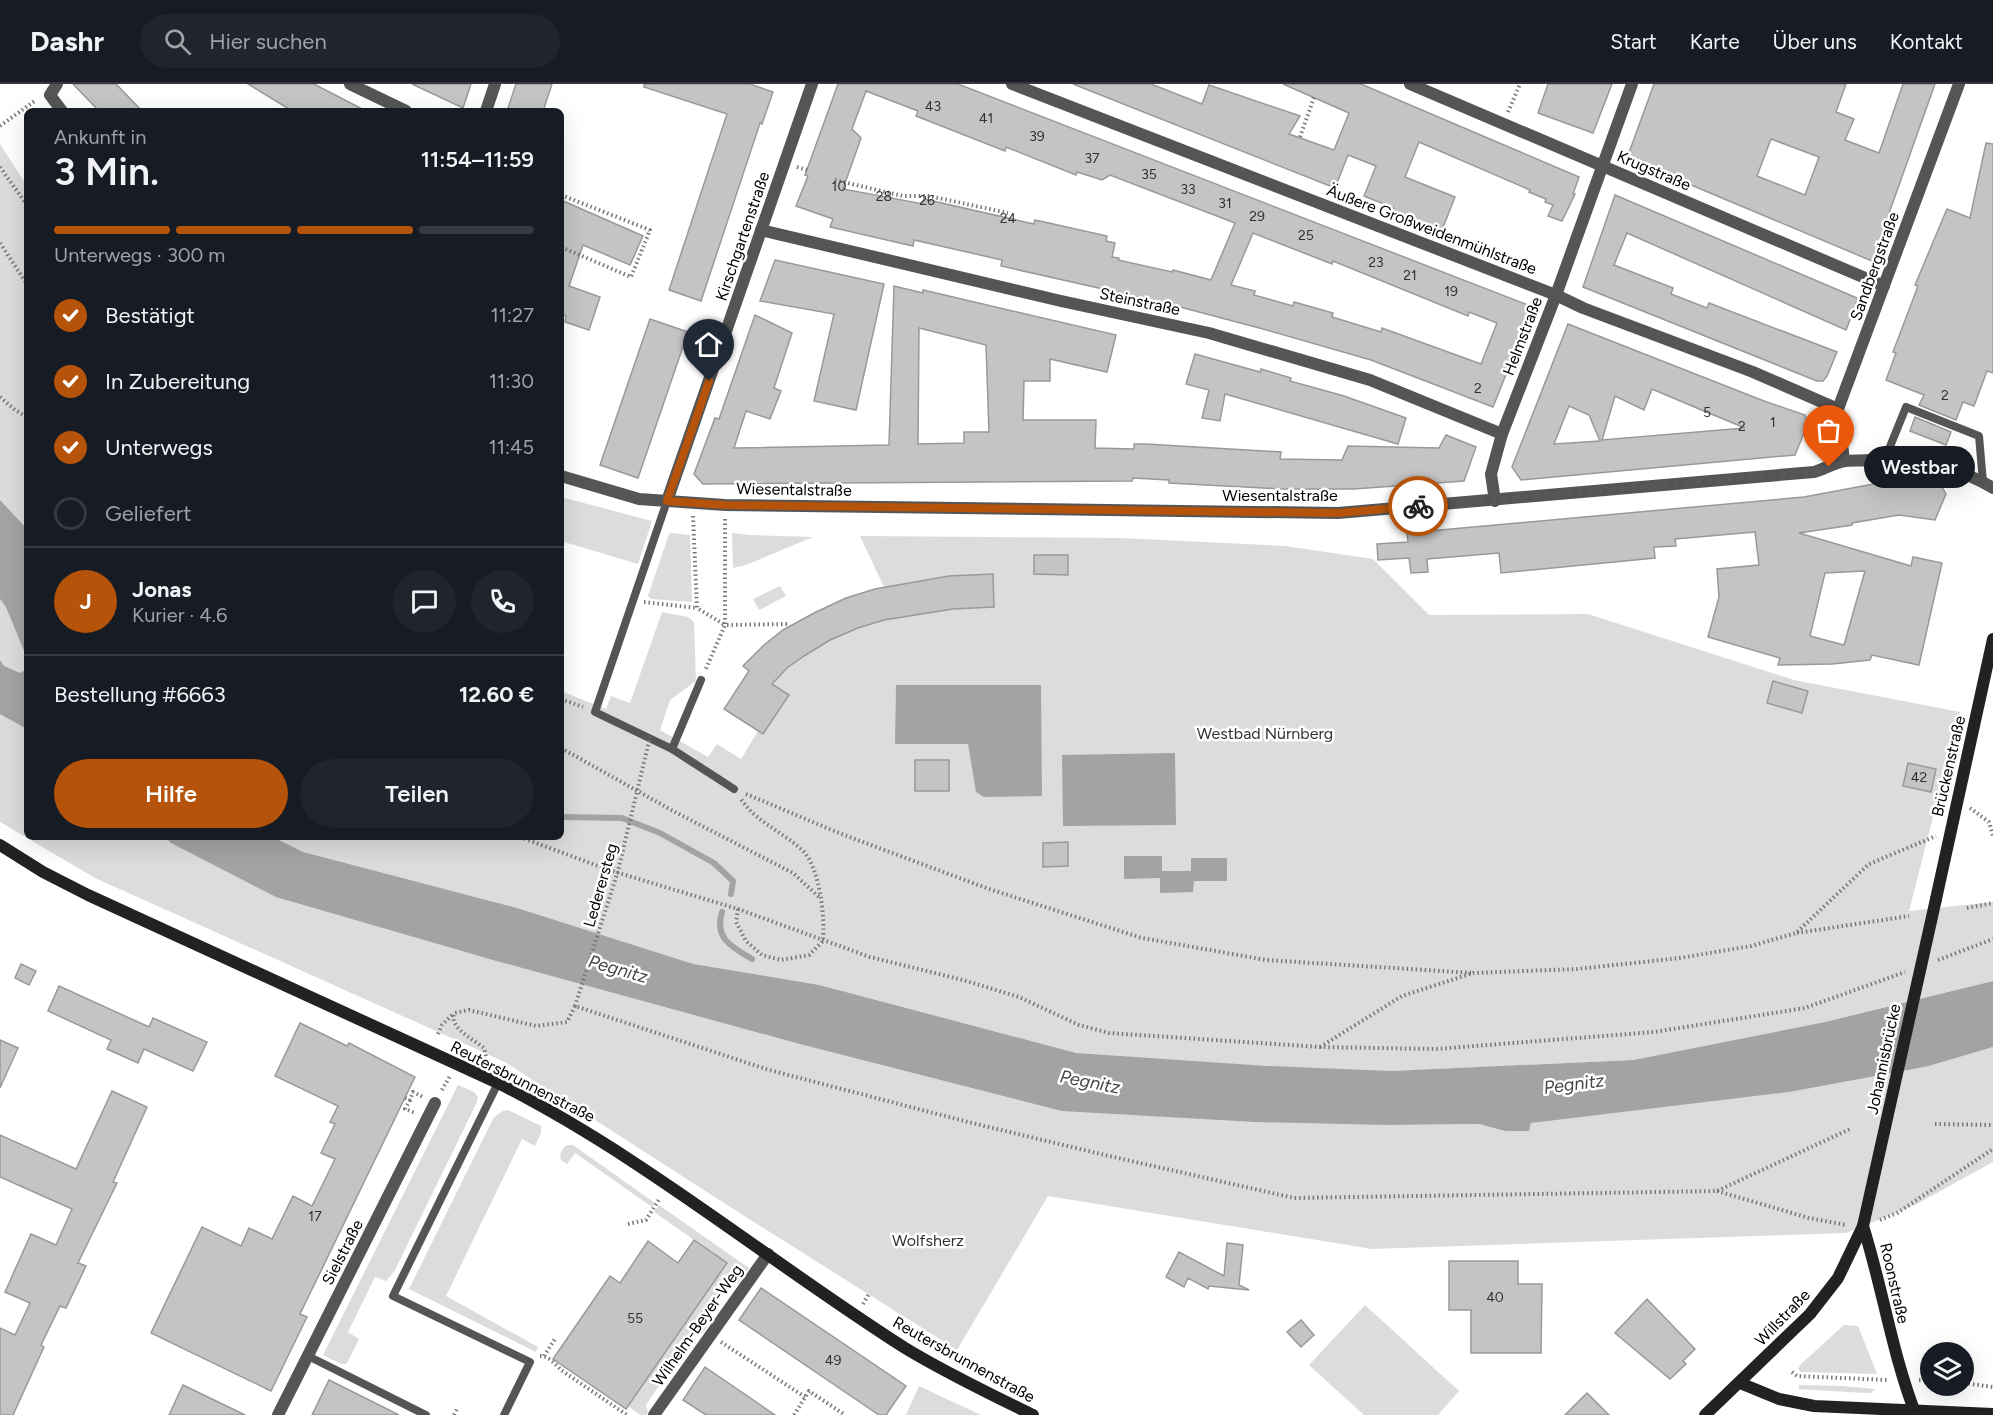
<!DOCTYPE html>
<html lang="de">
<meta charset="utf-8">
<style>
:root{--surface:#171b24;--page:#20242c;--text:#f1f3f6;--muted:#9ea1a6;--line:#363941;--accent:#b45309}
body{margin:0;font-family:Figtree,sans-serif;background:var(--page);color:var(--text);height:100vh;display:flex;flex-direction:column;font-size:22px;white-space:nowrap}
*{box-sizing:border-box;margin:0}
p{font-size:20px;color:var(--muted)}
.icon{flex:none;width:33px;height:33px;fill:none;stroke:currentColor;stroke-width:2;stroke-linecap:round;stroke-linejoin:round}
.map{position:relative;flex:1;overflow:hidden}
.details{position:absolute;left:24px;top:24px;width:540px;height:732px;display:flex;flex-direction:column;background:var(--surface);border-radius:9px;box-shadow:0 6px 24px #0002}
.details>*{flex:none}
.controls{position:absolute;left:1920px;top:1258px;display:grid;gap:12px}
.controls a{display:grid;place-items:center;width:54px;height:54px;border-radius:50%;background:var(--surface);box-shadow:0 6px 24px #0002;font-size:30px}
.pin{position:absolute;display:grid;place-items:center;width:51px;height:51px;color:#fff;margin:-62px -26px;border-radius:50% 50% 50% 0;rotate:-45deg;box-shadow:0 0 6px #0007}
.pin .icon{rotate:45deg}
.courier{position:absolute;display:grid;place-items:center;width:60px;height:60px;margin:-30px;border:4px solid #b45309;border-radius:50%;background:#fff;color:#222;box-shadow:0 2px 8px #0007}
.bubble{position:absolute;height:42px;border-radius:21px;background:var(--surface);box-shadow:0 6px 24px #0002;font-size:20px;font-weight:600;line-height:42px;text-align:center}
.overview em{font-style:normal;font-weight:600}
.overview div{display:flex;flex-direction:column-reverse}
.overview{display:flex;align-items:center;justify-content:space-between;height:102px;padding:0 30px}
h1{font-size:39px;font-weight:600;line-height:45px}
.bar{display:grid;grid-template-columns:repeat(4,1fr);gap:9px 6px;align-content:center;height:72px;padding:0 30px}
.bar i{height:8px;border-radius:4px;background:var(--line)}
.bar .current{background:var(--accent)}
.bar p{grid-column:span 4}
.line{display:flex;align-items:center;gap:15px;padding:0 30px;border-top:2px solid var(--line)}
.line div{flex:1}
.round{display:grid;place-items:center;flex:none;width:63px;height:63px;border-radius:32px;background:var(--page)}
ol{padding:0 30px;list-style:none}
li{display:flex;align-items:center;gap:18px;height:66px}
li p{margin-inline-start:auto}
li .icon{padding:6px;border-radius:50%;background:var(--accent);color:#fff;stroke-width:4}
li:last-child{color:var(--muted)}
li i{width:33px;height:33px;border:3px solid var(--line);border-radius:50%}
.action{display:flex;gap:12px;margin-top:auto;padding:12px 30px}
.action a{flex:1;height:69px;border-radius:36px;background:var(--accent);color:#fff;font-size:24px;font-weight:600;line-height:69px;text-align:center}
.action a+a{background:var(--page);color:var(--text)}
header{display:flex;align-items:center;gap:36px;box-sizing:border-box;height:84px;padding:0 30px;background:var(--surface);border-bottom:2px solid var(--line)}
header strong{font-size:28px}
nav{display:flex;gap:33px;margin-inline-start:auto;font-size:21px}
.search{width:420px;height:54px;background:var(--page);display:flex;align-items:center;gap:15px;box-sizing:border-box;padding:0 21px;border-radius:33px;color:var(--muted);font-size:22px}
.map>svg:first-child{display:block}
</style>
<header>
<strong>Dashr</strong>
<div class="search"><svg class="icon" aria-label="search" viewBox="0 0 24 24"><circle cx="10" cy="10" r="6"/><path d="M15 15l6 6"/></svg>Hier suchen</div>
<nav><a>Start</a><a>Karte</a><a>Über uns</a><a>Kontakt</a></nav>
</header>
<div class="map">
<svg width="1993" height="1331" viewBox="0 0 1993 1331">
<rect width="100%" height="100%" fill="#fff"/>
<g fill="#dcdcdc" fill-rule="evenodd">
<path d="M0 60 27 102V753H561V607L606 625 611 612 630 619 662 528 688 533 694 538 696 597 670 616 660 646 708 673 717 660 741 675 758 647 724 625 749 587 743 582C782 544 831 515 884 503L860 452 1122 454 1285 462 1373 475 1429 531 1588 530 1794 596 1960 628 1909 827 1993 818V897L1825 938 1633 976 1392 987 1388 1041 1479 1040 1505 1047 1529 1046 1531 1039 1929 982 1993 963V1078L1915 1121 1846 1149 1372 1165 1048 1112 957 1266 738 1128 505 978 95 794 0 738ZM1034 471H1068L1054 490H1034Z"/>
<path d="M561 413 652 437 638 480 561 457Z"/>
<path d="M671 449 690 451 692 518 651 515 648 512 669 450Z"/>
<path d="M732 449 749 451 813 453 746 481 733 484Z"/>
<path d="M780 502 786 512 759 526 753 515Z"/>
<path d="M458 1001 474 1008 478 1013 477 1018 394 1188 386 1197 375 1193 348 1248 359 1255 348 1277 346 1280H341L323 1271Z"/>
<path d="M508 1026 541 1042V1049L535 1062 522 1055 446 1212 538 1263 536 1268 409 1205 494 1033 503 1027Z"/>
<path d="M567 1061H573L655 1119 652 1123 575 1069 567 1080 561 1076C559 1070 562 1064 567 1061Z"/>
<path d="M659 1121 749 1184 738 1200 732 1196 707 1232 708 1242 703 1249 693 1251 646 1321 648 1329 646 1331H640L628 1322 727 1179 654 1128Z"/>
<path d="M1365 1221 1459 1307 1438 1331H1364L1309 1281Z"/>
<path d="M1844 1241 1858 1242 1877 1290 1801 1288 1798 1285 1801 1280Z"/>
<path d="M1799 1301 1843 1302 1875 1305 1871 1309H1865L1799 1305Z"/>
<path d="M919 1302 981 1331H906Z"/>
</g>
<g fill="#a3a3a3">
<path d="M0 416 27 445V574L6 523 0 515Z"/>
<path d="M0 576 4 582 20 589 27 585V645L0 630Z"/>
<path d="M896 601H1041L1042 712 984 713 976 708 968 660H895Z"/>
<path d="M1175 669 1176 741 1063 742 1062 671Z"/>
<path d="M165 753H273L303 768 517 824 693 880 819 901 1076 969 1267 982 1391 987 1633 976 1825 938 1993 897V963L1929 982 1789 1008 1531 1039 1529 1047H1505L1479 1040 1387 1041 1255 1038 1062 1027 800 960 493 876 276 813 171 759Z"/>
<path d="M1124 772H1162V787H1191V774H1227V797H1194L1193 808 1160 809V794L1124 795Z"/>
</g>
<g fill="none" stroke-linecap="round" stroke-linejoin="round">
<g stroke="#a3a3a3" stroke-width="6">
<path d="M561 733 622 734 660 749 714 779 733 797 731 810"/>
<path d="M722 828C714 855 732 863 752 875"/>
</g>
</g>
<g fill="#c4c4c4" stroke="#999" stroke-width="1.5" fill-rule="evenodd">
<path d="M73 0H116L142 27H99Z"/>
<path d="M248 0H314L366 27H292Z"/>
<path d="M412 0H471L463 24Z"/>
<path d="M516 0H552L543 27H507Z"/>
<path d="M644 0H750L773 8 762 40 760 39 701 217 669 206 727 30 644 3Z"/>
<path d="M838 0H958L1533 223 1493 323 1371 276 1263 245 1165 219 1001 182 1002 176 914 156 913 162 830 143 833 135 796 122 808 92 805 91ZM866 7 918 27 916 32 1005 67 1006 63 1076 91 1077 88 1102 96 1110 91 1235 139 1211 196 1173 186 1172 188 1118 176 1119 174 1112 173 1115 159 1106 157 1107 152 1035 136 1034 140 924 115 923 120 843 105 861 54 852 45ZM1253 149 1332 180 1333 177 1468 232 1469 228 1497 239 1481 280 1382 244 1381 248 1332 233 1333 229 1294 218 1293 222 1254 211 1255 207 1231 201Z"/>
<path d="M1073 0H1151L1202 20 1209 1 1300 32 1289 50 1334 66 1349 29 1283 0H1361L1579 93 1573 110H1575L1562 137 1548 132 1553 121 1545 118 1546 115 1529 108 1530 106 1419 58 1405 93 1455 113 1442 146 1392 127 1394 124 1364 112 1376 82 1348 71 1335 104Z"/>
<path d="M1548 0H1612L1593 49 1538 29Z"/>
<path d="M1654 0H1846L1836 28 1854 35 1845 56 1879 69 1903 0H1935L1872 177 1627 74ZM1771 55 1819 73 1805 111 1757 92Z"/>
<path d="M1986 59 1993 60V289L1987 287 1974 322 1963 318 1956 336 1919 321 1924 311 1886 296 1896 269 1893 268 1918 202 1915 201 1947 125 1970 134Z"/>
<path d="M1615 111 1857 214 1856 220 1846 246 1627 149 1614 181 1673 204 1671 210 1707 224 1709 219 1837 268 1827 292 1823 297H1817L1583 203Z"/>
<path d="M561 116 643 152 630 181 583 161 569 202 600 213 589 246 565 238 566 232 561 230Z"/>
<path d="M775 176 884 200 856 326 814 317 834 230 760 217Z"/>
<path d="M894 202 923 209V206L1116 251 1107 288 1050 275V297H1024L1023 336H1096L1095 364 1134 365V360H1146L1281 368 1280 375 1342 376 1348 362 1439 364 1446 351 1476 363 1464 397 1354 405H1282L1206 401 1169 399V396L1133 394 1132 397 703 400 694 390 715 334 719 335 755 231 792 249 774 304 781 307 770 335 746 327 734 364 889 361ZM919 244 986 261 989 348H964V359L918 360Z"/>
<path d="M650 235 688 248 638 394 600 381Z"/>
<path d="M1568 240 1764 317 1805 331 1808 339 1795 371 1521 396 1512 383ZM1652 305 1692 322 1745 344 1602 356 1615 312 1644 326ZM1569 322 1589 331 1600 357 1554 360Z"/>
<path d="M1195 270 1260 288 1261 285 1291 294 1290 297 1344 312 1406 334 1398 360 1225 310 1220 337 1202 334 1209 306 1186 300Z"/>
<path d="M1915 333 1951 348 1946 361 1910 347Z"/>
<path d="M1895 396 1942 403 1946 410 1935 436 1899 431 1852 439V441L1799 449 1911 482 1913 473 1942 479 1919 581 1872 571 1870 576 1832 580 1778 581 1780 574 1708 553 1719 513 1717 485 1759 481 1755 448 1675 455 1676 462 1654 463 1655 474 1501 489 1499 469 1427 475 1428 488 1411 489 1409 474 1378 476 1377 460 1408 458 1407 449 1804 413ZM1865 487 1844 561 1810 552 1825 489Z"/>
<path d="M1034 471H1068V491L1034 490Z"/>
<path d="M993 490 994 523 953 525 884 536 858 544 830 556 804 572 787 584 772 600 789 611 763 650 724 625 749 587 743 582 764 561 783 546 814 529 846 514 875 505 949 492Z"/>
<path d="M1773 597 1808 607 1802 629 1767 619Z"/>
<rect x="915" y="676" width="34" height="31"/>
<path d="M1908 679 1936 685 1931 708 1903 702Z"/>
<path d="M1068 758V782L1043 783V759Z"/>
<path d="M21 880 36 887 29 901 15 894Z"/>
<path d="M59 902 149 943 153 934 207 958 193 987 144 965 138 979 107 965 111 956 48 927Z"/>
<path d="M300 939 347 962 349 959 415 993 300 1230 307 1233 271 1307 151 1249 202 1143 241 1162 249 1144 272 1155 293 1112 312 1122 335 1075 321 1069 335 1040 330 1038 338 1022 275 992Z"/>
<path d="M0 956 18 964 0 1004Z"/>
<path d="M112 1007 147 1023 113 1098 117 1099 78 1179 86 1182 66 1224 60 1222 41 1261 44 1263 13 1331H0V1244L15 1251 30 1219 5 1208 31 1150 56 1161 72 1125 0 1093V1051L76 1085Z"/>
<path d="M694 1156 727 1179 626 1325 553 1275 610 1192 620 1199 648 1157 678 1179Z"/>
<path d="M1227 1159 1243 1161 1239 1201 1249 1206 1209 1202 1208 1205 1188 1194 1184 1203 1166 1193 1179 1168 1224 1192Z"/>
<path d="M1449 1177H1518V1200H1542L1541 1269H1471V1226H1449Z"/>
<path d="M761 1204 906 1302 886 1331H879L739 1236Z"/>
<path d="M1647 1215 1695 1265 1683 1277 1686 1280 1670 1295 1615 1249Z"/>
<path d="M1301 1236 1314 1251 1301 1263 1287 1248Z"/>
<path d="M705 1283 775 1331H706L683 1316Z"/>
<path d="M329 1296 399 1331H312Z"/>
<path d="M183 1301 245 1331H169Z"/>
<path d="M1587 1309 1609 1331H1565Z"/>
</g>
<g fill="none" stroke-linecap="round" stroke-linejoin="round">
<g stroke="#777" stroke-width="4" stroke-dasharray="1.5 3" stroke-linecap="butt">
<path d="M1508 28 1520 0"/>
<path d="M0 42 36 16"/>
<path d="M1300 53 1314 13"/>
<path d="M0 83 27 121"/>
<path d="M797 83 807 86"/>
<path d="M835 96 903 112H929L1008 129"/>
<path d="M561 111 650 146 631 193 561 163"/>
<path d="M0 159 27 200"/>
<path d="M0 313 15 326 27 333"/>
<path d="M693 432 697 524 725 541 705 587"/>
<path d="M725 435V541L790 540"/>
<path d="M644 518 697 524"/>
<path d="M561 615 583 623"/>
<path d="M561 664 675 728 793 789 819 813"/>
<path d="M746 710 844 751 989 805 1142 854 1266 876 1473 889"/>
<path d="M1970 724 1989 738 1993 752"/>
<path d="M520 753 609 786 738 825 870 873 963 896 1019 913 1079 941 1109 949 1320 963 1436 965 1654 948 1805 924 1905 888"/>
<path d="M1967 824 1993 819"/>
<path d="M738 825 736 838 746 857 762 871 781 876 809 871 823 857C825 833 820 781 801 765 781 747 756 738 741 715"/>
<path d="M1797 849 1909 832"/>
<path d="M1938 876 1993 855"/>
<path d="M438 950 442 941 452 931"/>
<path d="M1320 963 1402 912 1473 889 1577 885 1680 874 1751 862 1796 849 1869 780 1936 752"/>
<path d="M484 976 486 973 484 964C473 955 449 944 454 929L469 926 536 942 567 938 575 922 769 986 968 1038 1109 1072 1294 1114 1717 1107 1850 1045"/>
<path d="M442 1006 450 992"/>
<path d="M405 1014 410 1016 413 1008 423 1013"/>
<path d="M410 1016 405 1025 415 1029"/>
<path d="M1935 1040 1993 1041"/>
<path d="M1717 1107 1809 1134 1846 1141"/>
<path d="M1880 1136 1897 1129 1993 1065"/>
<path d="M628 1140 646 1136 660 1114"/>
<path d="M863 1220 869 1210"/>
<path d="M721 1258 805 1313"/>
<path d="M540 1272C549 1272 555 1280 561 1286L627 1331"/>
<path d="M544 1272 555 1255"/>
<path d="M1792 1288 1797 1292 1888 1296"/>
<path d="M1919 1296H1930"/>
<path d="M1964 1299 1993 1303"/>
<path d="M454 1331 458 1323"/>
<path d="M794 1331 809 1307 845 1331"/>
</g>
<g stroke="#555" stroke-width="8">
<path d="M1885 375 1906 323 1979 352 1983 398"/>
<path d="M667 417 595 628 672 665 734 705"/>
<path d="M672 665 701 596"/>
<path d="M498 999 393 1212 530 1278 504 1331"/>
<path d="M308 1272 426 1331"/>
</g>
<g stroke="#555" stroke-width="12">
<path d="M57 0 50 11 62 27"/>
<path d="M350 0 406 27"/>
<path d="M1012 0 1556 211 1583 224 1753 288 1838 325"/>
<path d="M1410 0 1884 202"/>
<path d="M486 27 495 0"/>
<path d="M761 146 1061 217 1209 249 1370 296 1502 350"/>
<path d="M1844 377 1838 325 1959 0"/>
<path d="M561 392 639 415 725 421 1338 429 1814 388C1824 385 1834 379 1845 377 1852 376 1860 377 1868 376 1911 374 1956 381 1993 404"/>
<path d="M667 417 812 0"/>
<path d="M1495 417 1491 390 1502 350 1556 211 1632 0"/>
<path d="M278 1331 435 1019"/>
<path d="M654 1331 768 1170"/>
</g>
<g stroke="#222" stroke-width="12">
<path d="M0 761 43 788 88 811 498 999C643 1072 768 1177 905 1264 946 1289 990 1310 1033 1331"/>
<path d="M1936 815 1993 555"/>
<path d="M1863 1142C1883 1205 1892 1270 1916 1331"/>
<path d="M1740 1299 1779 1315 1814 1322 1993 1330"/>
<path d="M1705 1331 1810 1230 1838 1194 1863 1142"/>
</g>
<path stroke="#777" stroke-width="4" stroke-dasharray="1.5 3" stroke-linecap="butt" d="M575 922 618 787 650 653"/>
<path stroke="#222" stroke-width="12" d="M1863 1142 1936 815"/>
</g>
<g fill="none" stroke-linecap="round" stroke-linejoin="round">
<path stroke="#595959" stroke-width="6" stroke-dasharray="0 10.8" d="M1418 422 1814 388 1829 383"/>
<path stroke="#b45309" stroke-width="8" d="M709 297 667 417 725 421 1338 429 1418 422"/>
</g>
<g text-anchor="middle" stroke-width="5" stroke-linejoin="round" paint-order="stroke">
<g font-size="14" fill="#313131">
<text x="933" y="27">43</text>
<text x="986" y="39">41</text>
<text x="1037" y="57">39</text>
<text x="1092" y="79">37</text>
<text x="1149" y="95">35</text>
<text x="839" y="107">10</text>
<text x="1188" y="110">33</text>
<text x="884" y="117">28</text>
<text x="927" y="121">26</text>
<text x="1225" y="124">31</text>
<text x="1257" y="137">29</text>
<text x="1008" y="139">24</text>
<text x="1306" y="156">25</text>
<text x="1376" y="183">23</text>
<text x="1410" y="196">21</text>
<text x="1451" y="212">19</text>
<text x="1478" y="309">2</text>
<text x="1945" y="316">2</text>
<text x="1707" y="333">5</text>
<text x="1773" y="343">1</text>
<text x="1742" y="347">2</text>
<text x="1919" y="698">42</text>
<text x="315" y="1137">17</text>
<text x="1495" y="1218">40</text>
<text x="635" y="1239">55</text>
<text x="833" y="1281">49</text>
</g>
<g font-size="16" fill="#000" stroke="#fff">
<text transform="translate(1654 86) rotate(23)" y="6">Krugstraße</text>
<text transform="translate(1432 145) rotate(21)" y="6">Äußere Großweidenmühlstraße</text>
<text transform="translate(742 152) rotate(-71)" y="6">Kirschgartenstraße</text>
<text transform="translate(1874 182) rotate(-70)" y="6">Sandbergstraße</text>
<text transform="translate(1140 217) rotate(12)" y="6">Steinstraße</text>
<text transform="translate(1522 252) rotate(-69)" y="6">Helmstraße</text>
<text transform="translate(794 405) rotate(1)" y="6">Wiesentalstraße</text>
<text x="1280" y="417">Wiesentalstraße</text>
<text transform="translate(1948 682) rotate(-77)" y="6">Brückenstraße</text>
<text transform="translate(600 801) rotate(-74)" y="6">Lederersteg</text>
<text transform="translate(1883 975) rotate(-78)" y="6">Johannisbrücke</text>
<text transform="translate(523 997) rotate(27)" y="6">Reutersbrunnenstraße</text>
<text transform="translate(342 1168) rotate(-63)" y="6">Sielstraße</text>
<text transform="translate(1895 1199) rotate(77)" y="6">Roonstraße</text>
<text transform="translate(1782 1233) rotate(-46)" y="6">Willstraße</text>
<text transform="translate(697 1241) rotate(-55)" y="6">Wilhelm-Beyer-Weg</text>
<text transform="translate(964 1275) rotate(29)" y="6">Reutersbrunnenstraße</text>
</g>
<g font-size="16" fill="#333" stroke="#fff">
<text x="1265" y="655">Westbad Nürnberg</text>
<text x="928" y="1162">Wolfsherz</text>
</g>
<g font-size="18" font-style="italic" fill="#444" stroke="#fff">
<text transform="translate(618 885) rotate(16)" y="6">Pegnitz</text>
<text transform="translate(1090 998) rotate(11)" y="6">Pegnitz</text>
<text transform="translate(1574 1000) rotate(-7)" y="6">Pegnitz</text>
</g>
</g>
</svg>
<div class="controls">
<a><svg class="icon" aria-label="layers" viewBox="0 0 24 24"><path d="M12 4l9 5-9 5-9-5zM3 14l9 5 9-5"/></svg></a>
</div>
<div class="pin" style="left:1829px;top:383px;background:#ea580c"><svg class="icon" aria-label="bag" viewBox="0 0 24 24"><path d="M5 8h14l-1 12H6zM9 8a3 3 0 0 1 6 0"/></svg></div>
<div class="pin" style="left:709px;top:297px;background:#1f2937"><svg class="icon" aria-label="home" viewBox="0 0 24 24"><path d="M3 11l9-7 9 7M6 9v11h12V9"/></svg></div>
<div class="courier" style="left:1418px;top:422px"><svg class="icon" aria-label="bike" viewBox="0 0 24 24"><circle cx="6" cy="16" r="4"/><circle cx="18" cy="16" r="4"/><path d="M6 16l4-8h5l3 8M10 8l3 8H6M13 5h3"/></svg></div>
<div class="bubble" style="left:1864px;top:362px;width:111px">Westbar</div>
<section class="details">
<div class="overview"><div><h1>3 Min.</h1><p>Ankunft in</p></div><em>11:54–11:59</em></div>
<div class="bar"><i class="current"></i><i class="current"></i><i class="current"></i><i></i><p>Unterwegs · 300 m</p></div>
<ol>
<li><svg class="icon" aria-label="check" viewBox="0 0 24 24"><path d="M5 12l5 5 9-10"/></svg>Bestätigt<p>11:27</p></li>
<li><svg class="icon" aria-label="check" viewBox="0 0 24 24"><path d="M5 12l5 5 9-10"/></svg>In Zubereitung<p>11:30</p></li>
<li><svg class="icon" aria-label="check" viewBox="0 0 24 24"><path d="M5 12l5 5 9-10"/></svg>Unterwegs<p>11:45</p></li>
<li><i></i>Geliefert</li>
</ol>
<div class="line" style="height:108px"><b class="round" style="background:var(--accent);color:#fff">J</b><div><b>Jonas</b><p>Kurier · 4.6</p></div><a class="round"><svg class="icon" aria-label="chat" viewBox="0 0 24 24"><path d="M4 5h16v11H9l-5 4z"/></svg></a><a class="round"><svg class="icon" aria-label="phone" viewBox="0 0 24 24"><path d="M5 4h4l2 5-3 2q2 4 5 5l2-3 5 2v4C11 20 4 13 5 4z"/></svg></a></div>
<div class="line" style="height:78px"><div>Bestellung #6663</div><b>12.60 €</b></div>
<div class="action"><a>Hilfe</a><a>Teilen</a></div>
</section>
</div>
